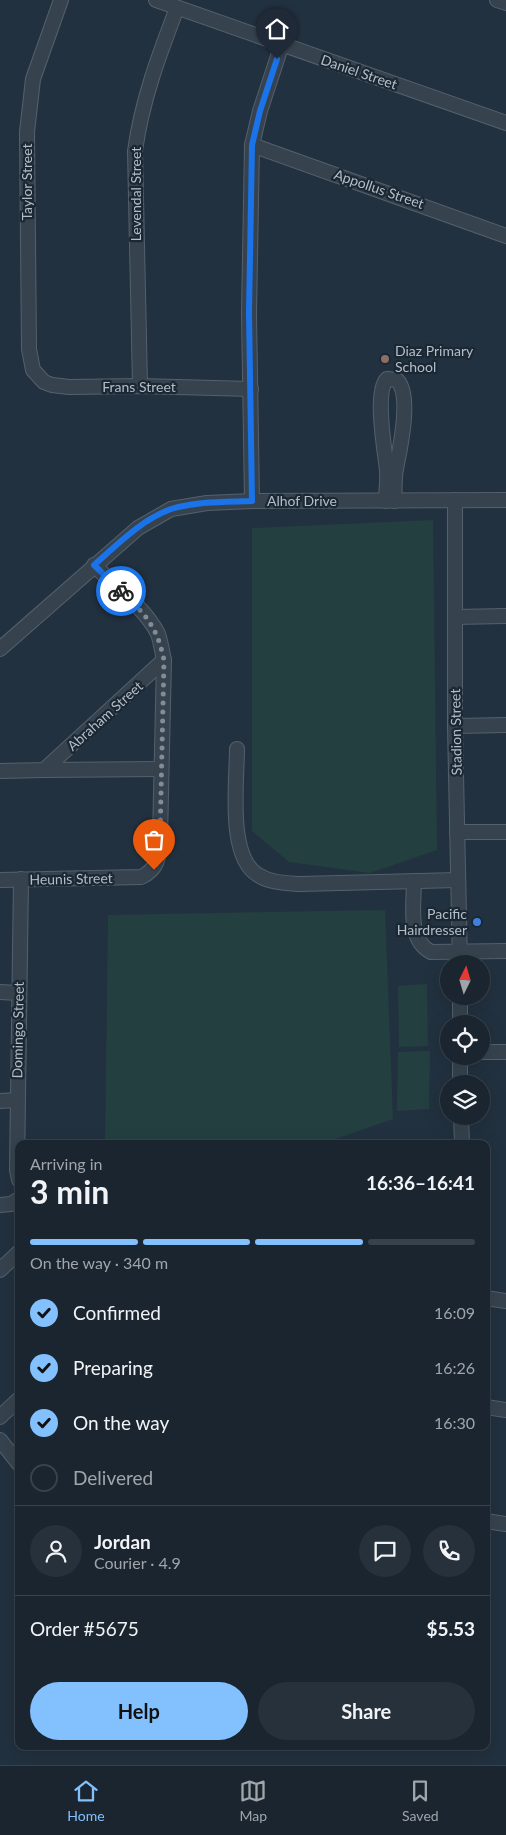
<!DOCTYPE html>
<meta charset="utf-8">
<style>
:root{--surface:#1a252f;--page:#27313b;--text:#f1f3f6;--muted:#9fa5aa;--line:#38424b;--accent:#83c0fe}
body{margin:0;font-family:Lato,sans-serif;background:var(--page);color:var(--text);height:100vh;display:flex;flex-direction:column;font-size:19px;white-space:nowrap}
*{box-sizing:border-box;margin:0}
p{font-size:16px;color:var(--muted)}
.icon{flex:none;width:28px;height:28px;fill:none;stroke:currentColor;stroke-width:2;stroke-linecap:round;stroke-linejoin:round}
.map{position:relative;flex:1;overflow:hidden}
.details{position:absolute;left:15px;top:1140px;width:475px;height:610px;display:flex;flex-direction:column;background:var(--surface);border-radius:10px;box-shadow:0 5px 20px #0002,0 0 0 1px var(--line)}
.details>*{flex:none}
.needle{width:32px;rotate:5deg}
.fabs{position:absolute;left:440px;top:955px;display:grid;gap:10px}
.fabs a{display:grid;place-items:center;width:50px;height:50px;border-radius:50%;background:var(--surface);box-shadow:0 5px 20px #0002,0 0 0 1px var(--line);font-size:25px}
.pin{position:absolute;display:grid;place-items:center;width:42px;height:42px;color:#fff;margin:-51px -21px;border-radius:50% 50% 50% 0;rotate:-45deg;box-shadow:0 0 5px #0007}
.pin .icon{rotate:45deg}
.courier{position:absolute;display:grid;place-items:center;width:50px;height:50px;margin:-25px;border:4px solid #1a73e8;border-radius:50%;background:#fff;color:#222;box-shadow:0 1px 6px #0007}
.headline em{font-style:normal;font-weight:700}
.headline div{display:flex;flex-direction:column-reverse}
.headline{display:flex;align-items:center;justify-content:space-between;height:85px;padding:0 15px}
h1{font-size:32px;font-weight:700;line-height:38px}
.bar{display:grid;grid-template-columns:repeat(4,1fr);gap:8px 5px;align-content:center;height:60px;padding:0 15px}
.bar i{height:6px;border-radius:4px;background:var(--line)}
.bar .selected{background:var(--accent)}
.bar p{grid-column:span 4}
.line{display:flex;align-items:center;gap:12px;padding:0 15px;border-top:1px solid var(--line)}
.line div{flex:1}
.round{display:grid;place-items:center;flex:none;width:52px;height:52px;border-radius:26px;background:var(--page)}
ol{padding:0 15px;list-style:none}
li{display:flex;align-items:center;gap:15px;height:55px}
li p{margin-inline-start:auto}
li .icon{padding:5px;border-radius:50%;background:var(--accent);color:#111;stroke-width:4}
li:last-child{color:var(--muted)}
li i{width:28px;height:28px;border:2px solid var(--line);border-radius:50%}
.cta{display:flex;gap:10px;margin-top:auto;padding:10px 15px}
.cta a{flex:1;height:58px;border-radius:30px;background:var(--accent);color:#111;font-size:20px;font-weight:700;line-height:58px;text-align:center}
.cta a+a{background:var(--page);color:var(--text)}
.menu{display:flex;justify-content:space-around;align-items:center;height:70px;border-top:1px solid var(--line);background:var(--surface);font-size:14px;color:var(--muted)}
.menu a{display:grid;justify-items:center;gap:2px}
.menu .selected{color:var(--accent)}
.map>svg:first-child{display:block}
</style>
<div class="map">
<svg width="506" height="1765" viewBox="0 0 506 1765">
<rect width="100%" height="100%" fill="#22313f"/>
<g fill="#243f40">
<path d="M433 520 437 850 370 873 289 862 252 831V528Z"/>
<path d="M385 910 393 1119 321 1144H105L108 915Z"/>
<path d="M427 984 428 1046 399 1047 398 986Z"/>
<path d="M430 1051 429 1109 397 1111 398 1052Z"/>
</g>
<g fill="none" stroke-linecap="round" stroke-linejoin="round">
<g stroke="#54616c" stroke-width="16">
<g id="minor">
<path d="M61 0 33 79 27 132 29 349 33 370 44 382 52 385 69 387 140 386 251 389"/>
<path d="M156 0 506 123"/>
<path d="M497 0 506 3"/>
<path d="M252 145 506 236"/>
<path d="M140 386 135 151C142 100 159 55 177 8"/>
<path d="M455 500V726L460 964"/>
<path d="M252 501 249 313 252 145 260 111 282 44"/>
<path d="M386 501C386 491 388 480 387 470 385 452 374 392 387 379L397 380C412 395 400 449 396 469 394 479 395 490 394 501"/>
<path d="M455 617 506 616"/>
<path d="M0 649 138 528 171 509 207 503 252 501 506 500"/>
<path d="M455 726 506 725"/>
<path d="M237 749C237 781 227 857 258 875 271 883 285 883 300 884L458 880"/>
<path d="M44 770 161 769"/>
<path d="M0 771 44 770 164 660"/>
<path d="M457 832H506"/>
<path d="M0 880 141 877C159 869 159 855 160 838L164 660C162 652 161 642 158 634 146 609 113 584 94 565"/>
<path d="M414 881C414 904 407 940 431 952L506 951"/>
<path d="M0 992 18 993"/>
<path d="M460 1024V996"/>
<path d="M481 1052H506"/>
<path d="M460 1056V1084"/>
<path d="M0 1101 17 1100"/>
<path d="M461 1116 462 1144"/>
<path d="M19 1180 17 1170 21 879"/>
<path d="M0 1205 11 1204 19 1199"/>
<path d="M0 1270 19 1252"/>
<path d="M486 1298 506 1301"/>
<path d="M486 1407 506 1410"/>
<path d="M0 1417 19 1399"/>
<path d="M0 1440 19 1464"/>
<path d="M486 1521 506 1524"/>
</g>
</g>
<use href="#minor" stroke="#36434e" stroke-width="14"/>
</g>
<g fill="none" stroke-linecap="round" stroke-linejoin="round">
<path stroke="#808d99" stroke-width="5" stroke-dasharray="0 9" d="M121 591C145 614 157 626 164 660L160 838 158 858 154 870"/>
<path stroke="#1a73e8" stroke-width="6" d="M121 591 94 565C118 544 141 520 171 509 197 501 225 502 252 501L249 313 252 145 260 111 277 59"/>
</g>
<circle fill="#8d6e63" stroke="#1b2833" stroke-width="2" cx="385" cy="359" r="5"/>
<circle fill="#3f7fe0" stroke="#1b2833" stroke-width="2" cx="477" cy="922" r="5"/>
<g text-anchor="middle" stroke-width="4.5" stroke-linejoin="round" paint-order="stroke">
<g font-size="14" fill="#b2beca" stroke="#1b2833">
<text transform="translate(359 72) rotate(19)" y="5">Daniel Street</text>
<text transform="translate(27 182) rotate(-90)" y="5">Taylor Street</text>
<text transform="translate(379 189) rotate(19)" y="5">Appollus Street</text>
<text transform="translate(136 194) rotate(-90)" y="5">Levendal Street</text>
<text x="139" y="392">Frans Street</text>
<text x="302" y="506">Alhof Drive</text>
<text transform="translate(105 716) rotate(-42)" y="5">Abraham Street</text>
<text transform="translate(456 732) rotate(-91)" y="5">Stadion Street</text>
<text transform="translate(71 879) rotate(-1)" y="5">Heunis Street</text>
<text transform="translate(18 1030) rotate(-89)" y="5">Domingo Street</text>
</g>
<g font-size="14" fill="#b2beca" stroke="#1b2833" text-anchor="start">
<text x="395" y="356">Diaz Primary<tspan x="395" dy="16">School</tspan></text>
<text x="467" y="919" text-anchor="end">Pacific<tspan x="467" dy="16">Hairdresser</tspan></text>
</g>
</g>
</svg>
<div class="fabs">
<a><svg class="needle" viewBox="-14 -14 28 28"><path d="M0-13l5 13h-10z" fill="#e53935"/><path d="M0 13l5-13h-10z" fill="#9fa5aa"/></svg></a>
<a><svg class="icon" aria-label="locate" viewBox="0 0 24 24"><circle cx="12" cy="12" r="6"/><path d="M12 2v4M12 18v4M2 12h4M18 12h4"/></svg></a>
<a><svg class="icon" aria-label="layers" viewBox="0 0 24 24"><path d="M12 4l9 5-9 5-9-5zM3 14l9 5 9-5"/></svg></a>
</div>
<div class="pin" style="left:154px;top:870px;background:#ea580c"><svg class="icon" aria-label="bag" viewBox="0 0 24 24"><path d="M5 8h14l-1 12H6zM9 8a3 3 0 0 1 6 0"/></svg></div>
<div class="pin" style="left:277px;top:59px;background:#1f2937"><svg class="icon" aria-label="home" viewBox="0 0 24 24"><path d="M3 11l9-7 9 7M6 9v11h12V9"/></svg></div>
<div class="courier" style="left:121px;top:591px"><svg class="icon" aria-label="bike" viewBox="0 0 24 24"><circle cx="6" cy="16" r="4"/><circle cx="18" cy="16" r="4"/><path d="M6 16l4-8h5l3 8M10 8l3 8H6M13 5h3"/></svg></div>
<section class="details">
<div class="headline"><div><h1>3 min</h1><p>Arriving in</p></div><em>16:36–16:41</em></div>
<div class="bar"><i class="selected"></i><i class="selected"></i><i class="selected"></i><i></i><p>On the way · 340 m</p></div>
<ol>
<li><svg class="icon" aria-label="check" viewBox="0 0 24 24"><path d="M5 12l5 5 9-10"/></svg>Confirmed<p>16:09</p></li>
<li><svg class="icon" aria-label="check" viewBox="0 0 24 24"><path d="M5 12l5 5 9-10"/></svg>Preparing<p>16:26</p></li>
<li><svg class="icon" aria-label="check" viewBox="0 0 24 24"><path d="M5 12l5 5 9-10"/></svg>On the way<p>16:30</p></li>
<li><i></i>Delivered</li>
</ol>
<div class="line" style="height:90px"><a class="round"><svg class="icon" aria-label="person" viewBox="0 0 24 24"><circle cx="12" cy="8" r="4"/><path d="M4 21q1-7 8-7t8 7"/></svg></a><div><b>Jordan</b><p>Courier · 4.9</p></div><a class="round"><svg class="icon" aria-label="chat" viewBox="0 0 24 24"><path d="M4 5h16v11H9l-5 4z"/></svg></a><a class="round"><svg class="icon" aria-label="phone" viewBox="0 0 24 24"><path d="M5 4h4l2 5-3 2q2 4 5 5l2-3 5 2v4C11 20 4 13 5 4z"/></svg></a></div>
<div class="line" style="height:65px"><div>Order #5675</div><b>$5.53</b></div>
<div class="cta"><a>Help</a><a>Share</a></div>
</section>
</div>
<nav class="menu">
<a class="selected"><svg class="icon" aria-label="home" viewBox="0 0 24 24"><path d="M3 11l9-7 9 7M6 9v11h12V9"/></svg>Home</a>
<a><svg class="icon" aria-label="map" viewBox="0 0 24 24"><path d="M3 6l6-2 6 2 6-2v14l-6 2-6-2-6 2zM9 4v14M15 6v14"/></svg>Map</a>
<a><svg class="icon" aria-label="saved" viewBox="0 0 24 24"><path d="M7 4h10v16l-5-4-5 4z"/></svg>Saved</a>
</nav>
